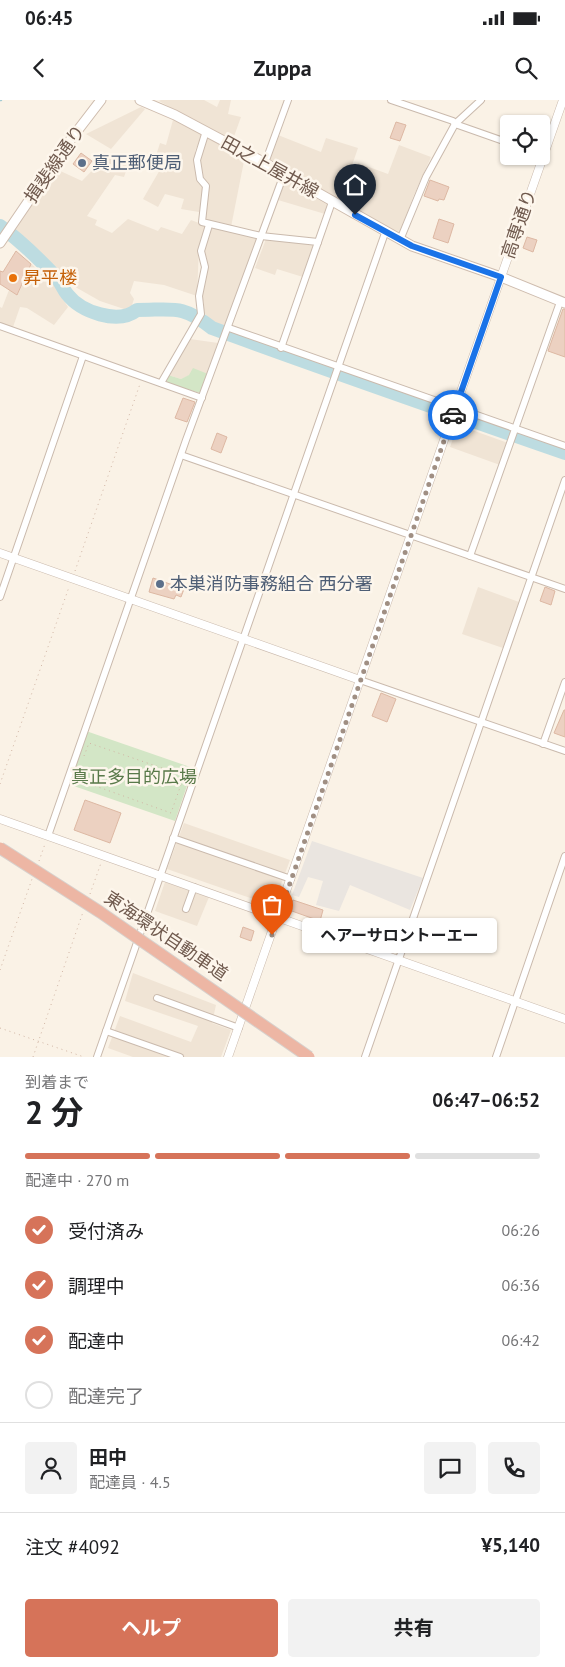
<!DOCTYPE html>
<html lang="ja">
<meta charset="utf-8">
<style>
:root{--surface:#fff;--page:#f2f2f2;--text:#202124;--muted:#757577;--line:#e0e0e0;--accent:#d67359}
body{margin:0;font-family:"PT Sans","Noto Sans JP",sans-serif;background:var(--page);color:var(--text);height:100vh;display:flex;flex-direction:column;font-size:19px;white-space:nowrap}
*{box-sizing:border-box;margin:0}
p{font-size:16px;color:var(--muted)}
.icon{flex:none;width:28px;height:28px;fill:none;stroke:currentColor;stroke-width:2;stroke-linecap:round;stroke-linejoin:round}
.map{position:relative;height:957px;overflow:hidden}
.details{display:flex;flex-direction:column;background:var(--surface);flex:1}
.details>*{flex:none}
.tools{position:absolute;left:500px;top:15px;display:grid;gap:10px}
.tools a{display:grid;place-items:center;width:50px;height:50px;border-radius:5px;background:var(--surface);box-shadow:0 1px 4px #0004;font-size:25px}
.pin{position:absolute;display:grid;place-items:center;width:42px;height:42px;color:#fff;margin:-51px -21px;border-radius:50% 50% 50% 0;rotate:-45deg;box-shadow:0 0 5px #0007}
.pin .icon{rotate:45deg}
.courier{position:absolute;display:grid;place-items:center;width:50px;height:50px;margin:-25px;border:4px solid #1a73e8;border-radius:50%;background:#fff;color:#222;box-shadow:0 1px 6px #0007}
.bubble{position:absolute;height:35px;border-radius:5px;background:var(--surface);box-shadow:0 1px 4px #0004;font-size:16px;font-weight:700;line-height:35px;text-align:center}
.headline em{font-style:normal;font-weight:700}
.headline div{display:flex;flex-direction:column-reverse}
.headline{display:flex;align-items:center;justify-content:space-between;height:85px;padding:0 25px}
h1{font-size:32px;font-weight:700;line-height:38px}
.bar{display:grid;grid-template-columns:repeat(4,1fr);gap:8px 5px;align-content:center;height:60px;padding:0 25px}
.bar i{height:6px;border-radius:4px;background:var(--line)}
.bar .on{background:var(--accent)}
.bar p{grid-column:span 4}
.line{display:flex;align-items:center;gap:12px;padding:0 25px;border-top:1px solid var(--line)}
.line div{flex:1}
.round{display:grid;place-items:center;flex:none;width:52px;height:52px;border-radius:5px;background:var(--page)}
ol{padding:0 25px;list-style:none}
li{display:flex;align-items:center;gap:15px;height:55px}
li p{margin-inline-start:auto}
li .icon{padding:5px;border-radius:50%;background:var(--accent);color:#fff;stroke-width:4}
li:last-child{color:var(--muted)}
li i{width:28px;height:28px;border:2px solid var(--line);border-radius:50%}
.button{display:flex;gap:10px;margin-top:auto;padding:10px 25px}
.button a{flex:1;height:58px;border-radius:5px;background:var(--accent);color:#fff;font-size:20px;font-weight:700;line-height:58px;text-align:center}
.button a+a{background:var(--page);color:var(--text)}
.status{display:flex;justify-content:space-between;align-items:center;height:35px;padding:0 25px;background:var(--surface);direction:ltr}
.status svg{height:14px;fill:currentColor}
header{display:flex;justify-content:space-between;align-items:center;height:65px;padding:0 25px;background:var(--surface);font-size:22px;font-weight:700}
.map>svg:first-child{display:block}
</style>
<div class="status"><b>06:45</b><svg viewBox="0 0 49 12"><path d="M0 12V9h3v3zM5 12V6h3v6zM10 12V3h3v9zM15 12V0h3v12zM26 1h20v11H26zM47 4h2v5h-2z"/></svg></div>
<header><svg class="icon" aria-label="back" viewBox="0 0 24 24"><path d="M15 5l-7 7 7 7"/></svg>Zuppa<svg class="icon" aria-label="search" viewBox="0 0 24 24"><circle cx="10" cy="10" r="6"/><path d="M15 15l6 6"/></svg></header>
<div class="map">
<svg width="565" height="957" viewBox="0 0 565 957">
<rect width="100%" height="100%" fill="#faf2e6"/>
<g fill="#f0e4d5">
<path d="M161 0H204L217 7 220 0H231L228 14 241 17 232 42 159 1Z"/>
<path d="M141 7 145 9 111 49 86 34Z"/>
<path d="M173 20 203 33 195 51V68L199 82 204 88 199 112 181 109 184 99 165 94 158 107 143 99 161 68 153 65 160 43 166 45Z"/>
<path d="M278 35 321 52 326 38 358 48 340 100 336 101 269 61Z"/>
<path d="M205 36 245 56 231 127 205 122 203 118 209 87 202 76 199 63Z"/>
<path d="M399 45 431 57 413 97 400 134 395 135 343 104 358 63 388 74Z"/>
<path d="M108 54 130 60 124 77 115 75 87 116 97 120 95 125 112 133 128 119 158 131 161 127 182 134 191 120 204 125 207 128 199 147 197 196 164 185 134 181 130 193 134 199 130 211 100 201 63 180 12 132 56 69 82 81Z"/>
<path d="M285 81 328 105 325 114 278 100Z"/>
<path d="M211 127 257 137 225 227 216 225 204 213V203L201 196 207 173V159L203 150Z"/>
<path d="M266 139 313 143 315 146 303 177 277 169 275 175 255 168Z"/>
<path d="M31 164 52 182 68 207 54 225 27 208 20 207 13 227 0 223V207L2 208 9 190 18 194Z"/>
<path d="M190 239 218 243 208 274 190 275 181 279 168 275Z"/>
<path d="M458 325 508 343 500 365 450 347Z"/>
<path d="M478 487 519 502 503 548 462 534Z"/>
<path d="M184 723 290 760 273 806 167 769Z"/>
<path d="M165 782 209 797 197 826 155 811Z"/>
<path d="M133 873 216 905 212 923 231 930 221 957H133L108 948 120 916 191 942 198 926 125 901Z"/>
</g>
<path fill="#eae5e0" d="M312 741 423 778 410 810 350 785 339 811 316 805 323 781 308 777 299 797 292 795Z"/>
<g fill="#d3e6c6">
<path d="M193 268 208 274 200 293 167 283 165 278 168 275 181 279 189 275Z"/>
<path d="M86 631 193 668 175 721 68 684Z"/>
</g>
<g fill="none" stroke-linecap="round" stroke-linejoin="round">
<path stroke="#a4cbd2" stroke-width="2.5" d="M0 0H1"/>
<path stroke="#bddce1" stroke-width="14" d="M0 126C20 140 40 160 57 178 61 183 63 189 67 194 81 212 118 225 137 210 173 210 182 204 212 228 329 271 447 312 565 353"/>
</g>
<g fill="#ecd1c1" stroke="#ddb8a3">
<path d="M396 22 406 25 400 41 390 38Z"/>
<path d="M81 53 92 61 84 72 73 64Z"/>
<path d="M430 80 449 87 444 100 439 99 438 101 424 96Z"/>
<path d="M439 119 454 124 448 143 433 138Z"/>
<path d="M527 137 537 140 533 152 523 148Z"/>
<path d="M16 151 31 164 17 195 0 184V171L3 172Z"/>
<path d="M563 209H565V257L548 251Z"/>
<path d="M183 298 195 302 187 322 175 318Z"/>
<path d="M217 333 227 337 221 353 211 349Z"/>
<path d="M153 478 184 489 181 497 176 495 174 499 149 492Z"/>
<path d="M545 487 555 491 551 505 540 501Z"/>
<path d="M381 593 396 599 387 622 372 616Z"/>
<path d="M564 610H565V637L554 633Z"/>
<path d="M85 700 121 713 110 743 74 730Z"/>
<path d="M293 800 323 810 320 821 289 810Z"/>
<path d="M243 827 254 831 251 841 240 837Z"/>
</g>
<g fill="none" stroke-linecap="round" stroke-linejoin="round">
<g stroke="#cabaad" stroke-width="8">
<g id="minor">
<path d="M391 0 453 21 455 24 509 43"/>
<path d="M206 31 197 60 200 79 206 86 202 122 261 136 318 142"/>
<path d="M265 63 288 0"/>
<path d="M400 140 426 77 455 24 481 0"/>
<path d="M0 226 202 298"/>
<path d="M229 228 565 346"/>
<path d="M281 248 332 102"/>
<path d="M161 283 201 214 199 196 205 167 201 151 209 125"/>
<path d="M181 355 565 489"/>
<path d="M470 456 560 202"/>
<path d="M0 497 83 256"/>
<path d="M360 580 565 651"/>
<path d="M543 644 565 582"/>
<path d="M48 736 186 340 284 74"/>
<path d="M173 738 291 779"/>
<path d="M186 809 194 787"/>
<path d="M157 898 239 928"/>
<path d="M106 931 180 957"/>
<path d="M97 957 385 133"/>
<path d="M365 957 565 380"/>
<path d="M496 957 565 756"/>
</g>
</g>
<g stroke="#cabaad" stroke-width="9">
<g id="tertiary">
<path d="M0 453 360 580"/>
<path d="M0 719 565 919"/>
<path d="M228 957 563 0"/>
</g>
</g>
<g stroke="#cebcae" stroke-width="11">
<g id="secondary">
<path d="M140 0 175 15 265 63 412 146 501 177 565 203"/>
<path d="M0 143 68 43 101 0"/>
</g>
</g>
<g stroke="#d1b5a4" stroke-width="1" stroke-dasharray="1 4" stroke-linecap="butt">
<path d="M75 471 140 284"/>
<path d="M84 656 89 643 188 677"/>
<path d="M76 679 171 713 184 676"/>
<path d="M0 684 69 487"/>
<path d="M39 761 45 744"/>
<path d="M90 794 101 763"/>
<path d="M0 870 32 779"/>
<path d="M0 928 84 957"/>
<path d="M33 957 83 812"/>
</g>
<use href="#minor" stroke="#fff" stroke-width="6"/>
<use href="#tertiary" stroke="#fff" stroke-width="8"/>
<use href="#secondary" stroke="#fff" stroke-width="9"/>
<g stroke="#d7d1cd" stroke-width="13" stroke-linecap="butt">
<path id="motorway-bridge" d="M0 748 100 812 309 957"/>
</g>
<use href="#motorway-bridge" stroke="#edb6a4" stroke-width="11"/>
</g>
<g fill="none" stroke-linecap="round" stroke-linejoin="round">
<path stroke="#a08f83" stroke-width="5" stroke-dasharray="0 9" d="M272 835 453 315"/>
<path stroke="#1a73e8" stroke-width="6" d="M355 115 412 146 501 177 453 315"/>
</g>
<g fill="#5c6f8a" stroke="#fdf6ec" stroke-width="2">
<circle cx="82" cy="63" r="5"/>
<circle cx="160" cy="484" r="5"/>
</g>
<circle fill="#e8710a" stroke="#fdf6ec" stroke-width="2" cx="13" cy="178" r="5"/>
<g text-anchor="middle" stroke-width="5" stroke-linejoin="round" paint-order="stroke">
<g font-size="18" fill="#4e5e75" stroke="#fdf6ec" text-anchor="start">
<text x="92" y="69">真正郵便局</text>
<text x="170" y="490">本巣消防事務組合 西分署</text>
</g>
<g font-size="18" fill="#705a4e" stroke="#fdf6ec">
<text transform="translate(55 64) rotate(-55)" y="6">揖斐線通り</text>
<text transform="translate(270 67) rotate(29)" y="6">田之上屋井線</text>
<text transform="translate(519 124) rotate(-71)" y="6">高専通り</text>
<text transform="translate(166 836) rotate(34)" y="6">東海環状自動車道</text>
</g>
<g font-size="18" fill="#c56008" stroke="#fdf6ec" text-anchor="start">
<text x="23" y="184">昇平楼</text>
</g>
<g font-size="18" fill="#597a4a" stroke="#fdf6ec">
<text x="134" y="683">真正多目的広場</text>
</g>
</g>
</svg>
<div class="tools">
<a><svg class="icon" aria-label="locate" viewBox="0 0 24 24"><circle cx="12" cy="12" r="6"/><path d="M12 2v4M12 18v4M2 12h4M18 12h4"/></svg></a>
</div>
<div class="pin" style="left:272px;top:835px;background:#ea580c"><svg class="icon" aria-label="bag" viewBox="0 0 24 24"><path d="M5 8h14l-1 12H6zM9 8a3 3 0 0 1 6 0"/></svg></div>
<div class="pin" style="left:355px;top:115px;background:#1f2937"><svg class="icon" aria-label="home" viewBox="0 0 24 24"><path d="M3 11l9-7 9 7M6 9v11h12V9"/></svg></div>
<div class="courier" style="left:453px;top:315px"><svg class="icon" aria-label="car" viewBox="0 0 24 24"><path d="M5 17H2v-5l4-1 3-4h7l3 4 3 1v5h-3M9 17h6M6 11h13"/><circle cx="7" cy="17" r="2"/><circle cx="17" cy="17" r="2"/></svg></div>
<div class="bubble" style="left:302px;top:818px;width:195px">ヘアーサロントーエー</div>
</div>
<section class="details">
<div class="headline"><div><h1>2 分</h1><p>到着まで</p></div><em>06:47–06:52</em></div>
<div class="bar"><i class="on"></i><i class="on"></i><i class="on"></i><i></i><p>配達中 · 270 m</p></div>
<ol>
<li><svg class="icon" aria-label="check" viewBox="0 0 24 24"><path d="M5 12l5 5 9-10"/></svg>受付済み<p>06:26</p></li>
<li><svg class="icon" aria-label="check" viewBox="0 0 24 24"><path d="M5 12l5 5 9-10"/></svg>調理中<p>06:36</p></li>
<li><svg class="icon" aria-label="check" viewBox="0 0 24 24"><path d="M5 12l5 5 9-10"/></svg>配達中<p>06:42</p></li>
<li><i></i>配達完了</li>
</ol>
<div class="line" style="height:90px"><a class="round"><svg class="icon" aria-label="person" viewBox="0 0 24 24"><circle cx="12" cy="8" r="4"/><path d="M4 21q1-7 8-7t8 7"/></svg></a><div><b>田中</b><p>配達員 · 4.5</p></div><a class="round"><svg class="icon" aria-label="chat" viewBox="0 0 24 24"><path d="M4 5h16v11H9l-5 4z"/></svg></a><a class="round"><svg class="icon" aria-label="phone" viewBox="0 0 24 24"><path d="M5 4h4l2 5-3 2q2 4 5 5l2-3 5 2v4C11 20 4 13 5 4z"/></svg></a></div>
<div class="line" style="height:65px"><div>注文 #4092</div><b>¥5,140</b></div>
<div class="button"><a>ヘルプ</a><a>共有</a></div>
</section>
